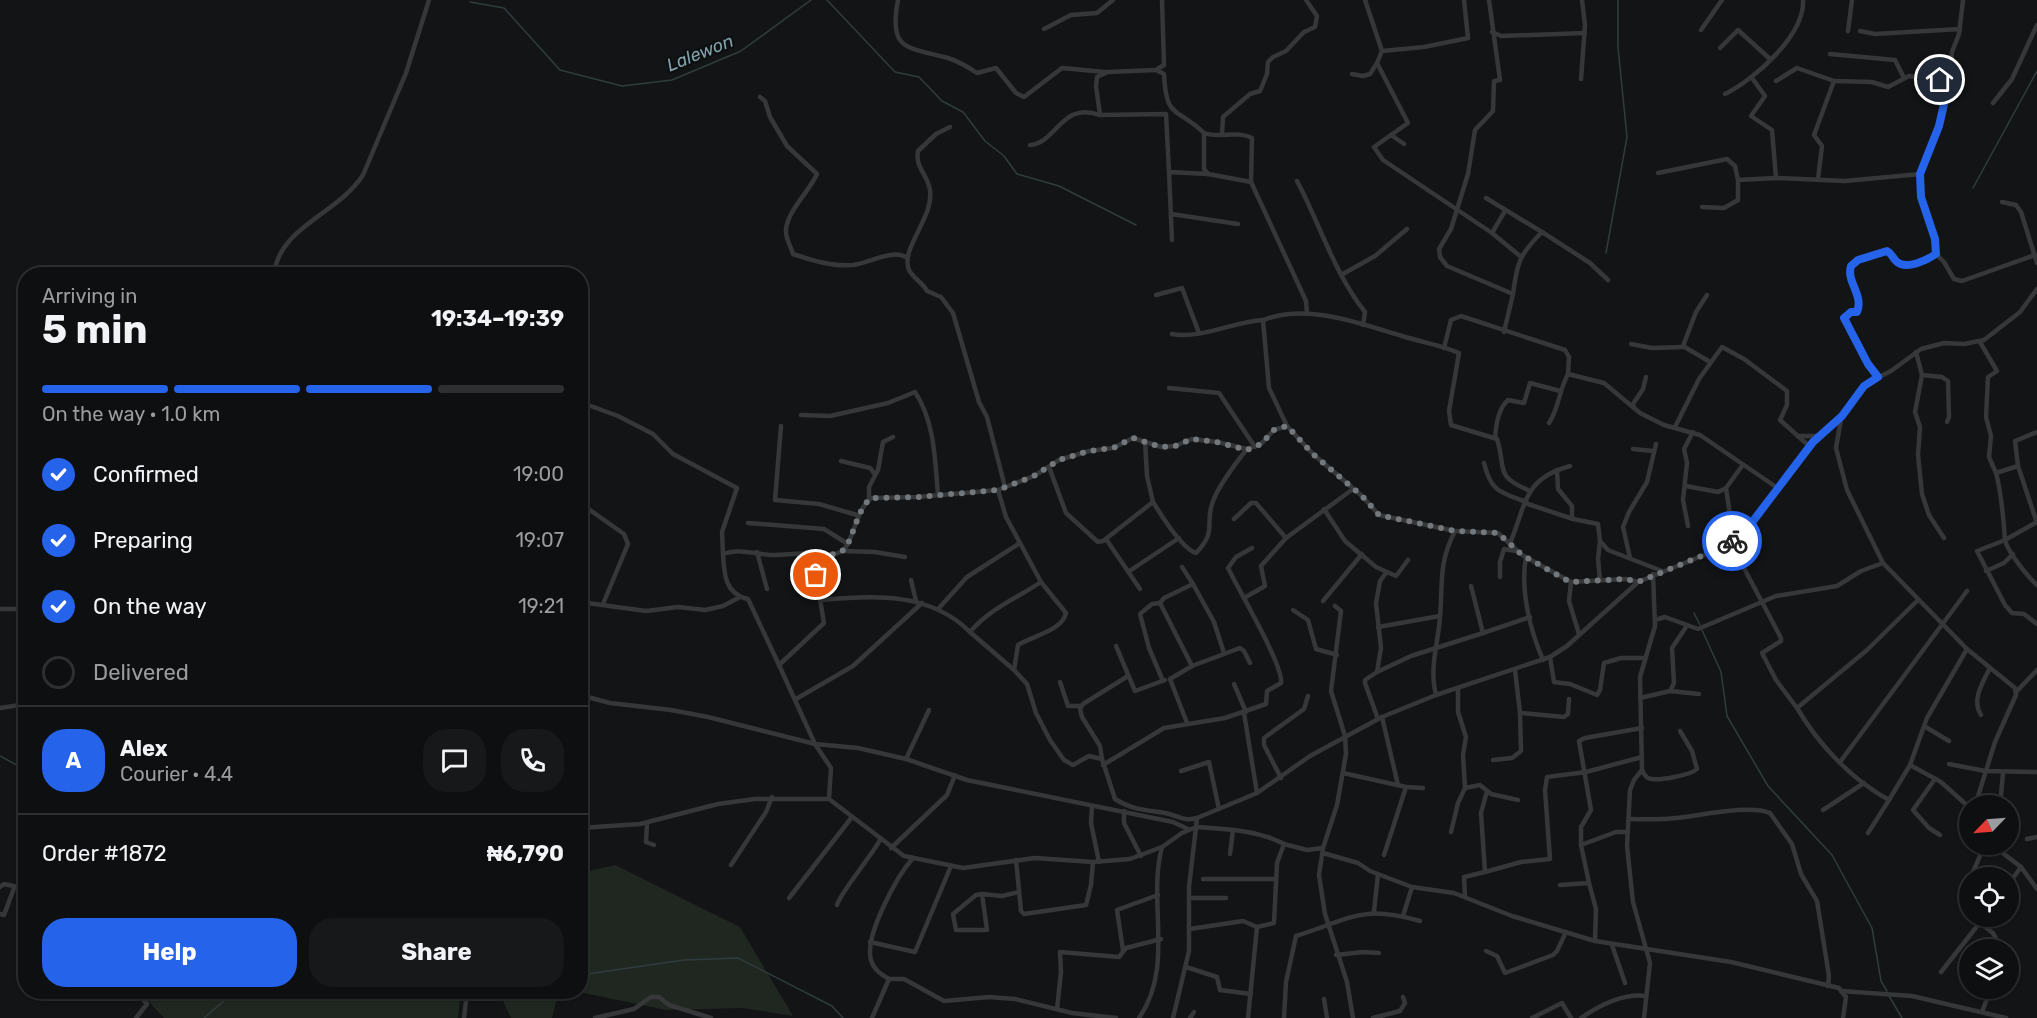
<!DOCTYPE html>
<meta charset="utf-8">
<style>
:root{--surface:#0e0f10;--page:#171819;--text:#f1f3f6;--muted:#9b9c9f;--line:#2e2f30;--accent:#2563eb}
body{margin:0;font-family:Rubik,sans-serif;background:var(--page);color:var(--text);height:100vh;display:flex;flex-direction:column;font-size:22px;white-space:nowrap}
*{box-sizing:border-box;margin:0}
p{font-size:20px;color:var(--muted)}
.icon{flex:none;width:33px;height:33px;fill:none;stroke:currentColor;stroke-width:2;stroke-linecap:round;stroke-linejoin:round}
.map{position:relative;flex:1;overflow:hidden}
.panel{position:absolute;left:18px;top:267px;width:570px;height:732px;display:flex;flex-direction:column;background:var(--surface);border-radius:24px;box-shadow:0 2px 4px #0004,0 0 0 2px var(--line)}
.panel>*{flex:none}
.needle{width:39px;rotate:245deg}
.fabs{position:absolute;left:1959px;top:795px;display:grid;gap:12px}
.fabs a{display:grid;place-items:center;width:60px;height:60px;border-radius:50%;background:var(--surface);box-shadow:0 2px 4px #0004,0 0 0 2px var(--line);font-size:30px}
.pin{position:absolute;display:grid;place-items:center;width:51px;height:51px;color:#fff;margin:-26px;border:3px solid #fff;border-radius:50%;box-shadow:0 2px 6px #0007}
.courier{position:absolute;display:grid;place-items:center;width:60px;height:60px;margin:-30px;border:4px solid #2563eb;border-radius:50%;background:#fff;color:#222;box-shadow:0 2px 8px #0007}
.head em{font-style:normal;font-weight:700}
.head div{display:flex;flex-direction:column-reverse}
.head{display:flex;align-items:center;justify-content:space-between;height:102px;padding:0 24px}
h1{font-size:39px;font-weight:700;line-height:45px}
.bar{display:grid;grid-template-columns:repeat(4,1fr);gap:9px 6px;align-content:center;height:72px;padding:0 24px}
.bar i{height:8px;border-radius:4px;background:var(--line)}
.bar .on{background:var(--accent)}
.bar p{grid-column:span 4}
.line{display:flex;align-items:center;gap:15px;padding:0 24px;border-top:2px solid var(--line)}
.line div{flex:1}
.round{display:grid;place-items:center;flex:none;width:63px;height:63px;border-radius:24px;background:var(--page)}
ol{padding:0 24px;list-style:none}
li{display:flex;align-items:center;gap:18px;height:66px}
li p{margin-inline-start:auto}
li .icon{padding:6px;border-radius:50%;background:var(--accent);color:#fff;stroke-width:4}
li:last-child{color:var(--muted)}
li i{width:33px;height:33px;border:3px solid var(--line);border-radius:50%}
.action{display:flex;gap:12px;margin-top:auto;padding:12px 24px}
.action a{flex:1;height:69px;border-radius:24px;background:var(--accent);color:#fff;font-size:24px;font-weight:700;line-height:69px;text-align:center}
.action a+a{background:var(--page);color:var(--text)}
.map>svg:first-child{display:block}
</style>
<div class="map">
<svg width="2037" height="1018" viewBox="0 0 2037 1018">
<rect width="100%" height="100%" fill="#131415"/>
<g fill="#202720">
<path d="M615 865 740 927 793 1016 743 1008 666 1010 579 992 581 873Z"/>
<path d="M161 992H461L458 1018H164L149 1002Z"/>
<path d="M475 992H567L556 1002 552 1018H511L503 1001Z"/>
</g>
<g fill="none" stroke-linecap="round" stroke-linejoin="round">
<g stroke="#303c3e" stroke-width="1.5">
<path d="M827 0 895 72 919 77 942 101 963 112 985 141 1004 156 1017 174 1059 186 1136 225"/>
<path d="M470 2 504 8 560 70 622 86 672 80 741 51 811 0"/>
<path d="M1973 188 2037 71"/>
<path d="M1606 253 1627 137 1618 47V0"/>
<path d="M1694 613 1700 625"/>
<path d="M1702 630 1721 672 1727 716 1768 786 1832 855 1872 928 1881 981 1887 991"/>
<path d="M0 756 26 770"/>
<path d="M580 975 684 960 738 958 832 1006 843 1018"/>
<path d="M1889 996 1902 1018"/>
<path d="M204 1018 234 992"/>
</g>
<g stroke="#353739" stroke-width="4.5">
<path d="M898 0C888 51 907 47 948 58 958 61 968 67 977 73L996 68 1016 93 1024 97 1062 68 1105 72"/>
<path d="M1162 0 1164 65 1156 70 1164 74C1166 120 1177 107 1204 133V169L1208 174"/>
<path d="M1365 0 1382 51 1377 63 1408 123 1391 135 1404 144"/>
<path d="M1489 0 1500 80 1494 81 1493 111 1475 130 1468 174 1451 229 1439 249 1440 257 1447 266 1513 294 1504 332"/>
<path d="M1044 29 1071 15 1097 13 1113 0"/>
<path d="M1701 30 1722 0"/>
<path d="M1848 31 1852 0"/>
<path d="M1860 31 1875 34 1960 29"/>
<path d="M1492 32 1501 36 1585 33"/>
<path d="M1720 48 1738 30 1770 59"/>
<path d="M1382 51 1424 47 1468 38 1464 0"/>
<path d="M1830 54 1895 60 1904 78"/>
<path d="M1156 70 1108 72 1097 77 1096 86 1100 115 1166 114 1169 172 1208 174 1251 182 1306 301 1307 314"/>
<path d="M1352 74 1363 76 1370 74 1377 63"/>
<path d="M1752 78 1765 96 1751 116 1772 130 1776 178"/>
<path d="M1581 79 1585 25 1582 0"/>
<path d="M1776 81 1797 68 1834 81 1872 82 1888 87 1909 76 1949 82"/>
<path d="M1725 94C1754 80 1805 35 1803 0"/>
<path d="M760 97 765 101 770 117 787 146 817 174C809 192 787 211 786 230 785 238 791 246 793 254 811 260 833 267 853 265 869 263 894 248 907 258"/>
<path d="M1993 103 2012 79 2037 25"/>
<path d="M950 127 936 134 918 151C915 168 928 175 930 190 934 218 900 248 909 270 913 278 923 283 927 291L941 297 953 313 979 402 987 417 1005 487"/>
<path d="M1204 133C1220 139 1238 130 1252 138L1251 182"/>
<path d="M1222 135 1223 117 1250 94 1260 91 1267 74 1268 62 1273 57 1286 51 1304 32 1315 27 1317 16 1306 0"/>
<path d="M1391 135 1374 147 1383 160 1492 233 1520 256"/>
<path d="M1030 145C1057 143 1061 101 1100 115"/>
<path d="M1169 172 1172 240"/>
<path d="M1658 173 1727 159 1735 166 1738 180"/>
<path d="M1920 174C1920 204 1934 226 1936 254L1944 262 1954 279 1962 281 2035 255"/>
<path d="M1818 179 1822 146 1814 135 1834 81"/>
<path d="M1297 181C1320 224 1334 273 1365 312L1363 325"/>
<path d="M1486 198 1542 232C1519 255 1517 263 1513 294"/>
<path d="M2002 202 2016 205 2021 212 2037 263"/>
<path d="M1702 207 1724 208 1738 200V180L1776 178 1845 181 1920 174 1939 126 1950 79 1952 52 1959 34 1963 0"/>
<path d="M1171 214 1238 224"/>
<path d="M1542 232 1590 263 1608 280"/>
<path d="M1492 233 1505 211"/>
<path d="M274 274C280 226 337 215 363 175L406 73 429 0"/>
<path d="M1341 275 1375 256 1407 229"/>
<path d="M1156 295 1182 288 1199 333"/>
<path d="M1707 295 1696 312 1683 346 1710 362"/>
<path d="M1263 320C1307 303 1359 323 1402 336 1421 342 1441 345 1459 353L1449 411 1451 425 1497 439C1507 470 1493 475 1530 491"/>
<path d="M1172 334C1203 339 1232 322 1263 320L1269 388 1287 426"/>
<path d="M1980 342 1997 371 1988 377 1986 417 1991 436 1989 457 1996 473 2018 466 2037 523"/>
<path d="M24 344 26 345"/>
<path d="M1631 344 1652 348 1683 347"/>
<path d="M1444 348 1451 320 1461 316 1565 350 1569 357 1568 374 1604 383 1640 413 1664 425 1700 435 1779 489"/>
<path d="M1916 352 1922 375 1915 412 1920 427 1918 455 1922 494 1929 515 1944 538"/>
<path d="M1922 375 1942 377 1948 381 1949 417 1947 422"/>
<path d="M1878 377 1868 364 1844 318 1850 312H1856C1864 295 1846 282 1851 266L1858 260 1887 251C1893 254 1892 258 1897 262 1907 270 1927 260 1936 254"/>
<path d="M1169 388 1219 393 1255 447"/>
<path d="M580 402 618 416 653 434 673 454 737 488 722 532 723 554"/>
<path d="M1634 408 1633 404 1643 389 1646 377"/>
<path d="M801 415 830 416 888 403 915 392C935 422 935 461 938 495"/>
<path d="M1841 419 1836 448 1847 490 1883 563 1967 649 2015 688 2016 695 1995 742 1975 806"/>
<path d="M1549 423C1559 408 1559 390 1568 374"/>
<path d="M781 426 775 500 819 504 857 515"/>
<path d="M1675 427 1699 379 1722 347 1744 359 1787 391V405L1780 420 1809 446"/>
<path d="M1798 436H1820"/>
<path d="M1495 438C1496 425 1498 409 1508 400L1524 403 1530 383 1560 391"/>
<path d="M1145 441 1147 476 1153 502"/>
<path d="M1633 449 1653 451"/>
<path d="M841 461 870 468 874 473"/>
<path d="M1484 463C1491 492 1500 492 1526 502"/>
<path d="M2018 466 2015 441 2037 432"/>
<path d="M1049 467 1066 513 1098 542 1103 541 1153 502C1161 515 1182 549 1196 553 1218 530 1204 525 1213 501 1220 483 1235 464 1247 449"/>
<path d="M1557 470 1558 489 1572 506V518"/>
<path d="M1996 473C2002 495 2003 516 2005 539 2006 550 2028 577 2037 585"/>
<path d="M1686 486 1718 492 1726 488"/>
<path d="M998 490 1006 517 1041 582 1066 613C1062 631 1032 636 1018 645L1014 670 1027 684 1036 713 1050 740 1064 760 1073 765 1089 756 1102 759"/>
<path d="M869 498V487L878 470 883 442 893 437"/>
<path d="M1525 503 1573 519 1598 524 1600 541 1608 550 1662 571"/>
<path d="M587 508 624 534 628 544 603 604"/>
<path d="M1324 509 1345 541 1376 567 1396 576 1408 560"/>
<path d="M1234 519 1251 503H1256L1286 538"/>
<path d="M2037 522 2005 540 1977 551 2005 605 2012 613 2024 614 2037 624"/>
<path d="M748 523 824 529 848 544"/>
<path d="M1688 526 1683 500 1687 463 1684 449 1693 432"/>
<path d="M1742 534 1730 515 1726 488 1742 466"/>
<path d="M1106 539 1140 589"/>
<path d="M1733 540 1745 570 1781 638V641L1762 653 1776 680 1797 708"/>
<path d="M1600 541 1598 559 1600 580"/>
<path d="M1510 543C1527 503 1523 479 1570 466"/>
<path d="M843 551 875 552 905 557"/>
<path d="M757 552 767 589"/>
<path d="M1526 557C1520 590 1530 630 1543 660"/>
<path d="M1630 558 1623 527 1629 512 1647 482 1656 444"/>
<path d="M1182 567 1193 584"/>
<path d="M1986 571 2004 563 2013 554"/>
<path d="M1128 572 1179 538"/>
<path d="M1500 577V562L1504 549 1516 551"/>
<path d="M911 580 916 601"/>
<path d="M1571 582 1569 601 1579 634"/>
<path d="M1471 586 1483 633 1530 617"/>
<path d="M1244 598 1265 586 1261 566 1286 538 1353 489"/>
<path d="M821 600C874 595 930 592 970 632 988 610 1017 598 1041 582"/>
<path d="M1918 600 1867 650 1797 708C1819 745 1851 779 1889 800L1910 765 1927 718 1967 649"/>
<path d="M1323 601 1362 554"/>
<path d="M580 602 646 611 678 607 705 610 723 606 740 597"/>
<path d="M1160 603 1152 604 1140 614 1149 648 1163 681"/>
<path d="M1335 606 1341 611 1331 691 1345 736 1346 754 1337 805 1323 848 1319 875 1325 914 1347 982 1353 1018"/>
<path d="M939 608 967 577 1020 543"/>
<path d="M0 609H26"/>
<path d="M1293 610 1308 620 1316 649 1337 655"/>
<path d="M1655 620 1665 617 1698 629 1776 596 1837 586 1861 571 1883 563"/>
<path d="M1378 627 1440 616"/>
<path d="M970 632 1014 670"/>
<path d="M1116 646 1135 691 1165 680"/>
<path d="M1550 657 1554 682 1570 684 1597 695 1600 690 1604 663 1621 658H1645"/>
<path d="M779 665 748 599C725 594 724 574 723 554 740 548 754 554 771 555 788 556 803 550 819 557"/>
<path d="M1192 666 1160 603 1164 598 1193 584 1214 622 1224 653"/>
<path d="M1515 670 1520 713 1564 717 1568 714 1569 699"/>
<path d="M1377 672 1411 656 1483 633"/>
<path d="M1128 676 1083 704 1080 709 1082 717 1100 746 1102 759 1115 799C1132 810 1146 810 1165 813 1178 815 1183 822 1197 818"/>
<path d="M1060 682 1068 706H1081"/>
<path d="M1234 684 1246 712"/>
<path d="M1670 691 1699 694"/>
<path d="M2016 692 2037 670"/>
<path d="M580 695 610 703 671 710 708 717 815 744 858 748 906 759 967 780 1173 822 1188 829"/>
<path d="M1436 695C1429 668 1438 644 1440 617 1443 583 1438 564 1455 531"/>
<path d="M1640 698 1670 691 1674 683 1672 648 1686 627"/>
<path d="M796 699 853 666 922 603"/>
<path d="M0 708 26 704"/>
<path d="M1244 713 1257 793"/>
<path d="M1981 715C1971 700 1983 682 1990 668"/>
<path d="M1382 717 1398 785"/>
<path d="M1378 719 1365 683V680L1377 672 1381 648 1376 603 1380 581 1386 573"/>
<path d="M1187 723 1170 679 1192 666 1240 648 1244 651 1250 663"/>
<path d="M1924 726 1949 741"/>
<path d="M906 759 929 710"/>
<path d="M1493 760 1512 758 1521 751 1520 713"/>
<path d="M1840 762 1967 591"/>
<path d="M1949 764 1985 771 2037 772"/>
<path d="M1103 765 1164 728 1225 718 1266 704 1267 691 1281 683C1284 666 1238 589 1228 568L1236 557 1252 548"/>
<path d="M1910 765 1941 782 1970 808"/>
<path d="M1642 770C1643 772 1646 777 1648 778 1656 782 1691 775 1697 769L1692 751 1680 731"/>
<path d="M1181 771 1209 762 1219 809"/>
<path d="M1343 773 1406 787 1423 788"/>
<path d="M1281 778 1264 745V738L1304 709 1308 696"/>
<path d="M1935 779 1913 810 1929 828 1940 835"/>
<path d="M1465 788 1480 785 1491 794 1518 800"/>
<path d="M829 799 831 768 815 744 779 665 824 623 816 575 819 557C826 553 835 556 842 551 853 544 855 511 871 498L918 497 998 490 1034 476 1059 460 1089 451 1113 448 1133 438 1161 447 1175 446 1192 439 1217 442 1247 449 1261 444 1274 430 1287 426 1313 454 1362 496 1379 515 1455 531 1498 533 1522 555 1571 582 1626 579 1638 582"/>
<path d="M1092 806 1091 823 1099 862"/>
<path d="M2000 806 2003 773"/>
<path d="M1823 810 1864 783"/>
<path d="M1124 811V823L1141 856"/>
<path d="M1629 819C1645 819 1660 820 1676 818 1699 816 1749 804 1770 813L1792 844 1801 874 1817 901 1829 976 1828 986"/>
<path d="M647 823 646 842 654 845"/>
<path d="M580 828 640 824 718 804 755 799H829L904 856 963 868 1035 858 1093 862 1130 859 1162 847 1182 833 1196 827 1197 818 1257 793 1310 756 1382 717 1436 695 1550 657 1567 646 1638 582 1709 553 1747 529 1785 481 1802 455 1842 416 1864 386 1873 380 1891 371 1921 349 1944 343 1964 344 1984 340 2020 312 2037 289"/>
<path d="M1451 832 1458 803 1465 788 1463 755 1466 737 1458 712V689"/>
<path d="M1868 833 1889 800"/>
<path d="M2027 839 2037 837"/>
<path d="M1991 844 2021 867"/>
<path d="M1581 845V827L1591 810 1579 741 1585 738 1642 728"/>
<path d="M891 848 947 795 955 775"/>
<path d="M1323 853 1358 863 1370 871 1412 887 1454 893 1512 916 1595 941 1731 962 1839 988 1846 997 1843 1018"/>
<path d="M1230 854 1233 830"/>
<path d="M1384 855 1406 787"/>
<path d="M1016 860 1021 911 1024 914 1086 905 1091 885 1093 862"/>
<path d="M731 865 766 812 772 797"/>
<path d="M1485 872 1521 862 1550 859 1545 790 1547 777 1586 772 1642 757"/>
<path d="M1973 872 1985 844"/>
<path d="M1203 879H1276"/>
<path d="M1589 883 1596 909 1595 941"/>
<path d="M1560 885 1589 883 1581 845 1616 832H1628"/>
<path d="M2008 885 2021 867 2037 889"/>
<path d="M0 887 4 884 18 887 26 871"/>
<path d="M982 894 976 895 953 914 956 930H987L982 894 1002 896 1019 892"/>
<path d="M1465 896 1464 877 1485 872 1481 813 1487 791"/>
<path d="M789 898 852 817"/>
<path d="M1189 898H1226"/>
<path d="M837 905C839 895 872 855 880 840"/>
<path d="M1374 911 1378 874"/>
<path d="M0 914 4 915 14 888"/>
<path d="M1403 916 1412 887"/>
<path d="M1980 923 1993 933 2002 950"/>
<path d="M1257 927 1274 923 1277 863 1284 844 1307 850 1323 848"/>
<path d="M1190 929 1243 921 1257 927 1248 1018"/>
<path d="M870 942 915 952 951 866"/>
<path d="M1612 945 1625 983"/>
<path d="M1123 950 1117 910 1158 895"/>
<path d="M1486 951 1497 956 1505 973 1553 955 1557 951 1566 932"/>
<path d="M1336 955 1363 952 1379 953"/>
<path d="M1186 967 1217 977 1220 990 1251 994"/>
<path d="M1941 972 1985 916"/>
<path d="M889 979H904L944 1001 989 997 1015 999 1072 1013 1116 1018"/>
<path d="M1841 991 1912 996 2006 1018"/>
<path d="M1324 999 1327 1018"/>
<path d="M1057 1009 1061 972 1060 952 1119 957 1126 948 1161 939"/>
<path d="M1982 1012 1991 988"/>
<path d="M136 1018 147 1004 137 992"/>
<path d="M464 1018 467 992"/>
<path d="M595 1018 634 1009 651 997H659L669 1005 711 1018"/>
<path d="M872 1018 889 979C881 974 874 970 871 960 864 936 897 876 913 858"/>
<path d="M1139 1018C1175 966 1147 902 1162 847"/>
<path d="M1173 1018 1189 951V887L1196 827C1224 829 1259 830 1284 844"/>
<path d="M1190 1018 1194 1012"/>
<path d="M1284 1018 1286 982 1296 936C1351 919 1360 904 1420 921"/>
<path d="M1373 1018 1400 1011 1405 1003 1403 997"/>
<path d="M1532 1018 1562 1003 1571 1018"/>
<path d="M1581 1018C1600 1005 1623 993 1646 996"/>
<path d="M1644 1018 1650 963 1633 902 1627 846 1630 790 1634 780 1642 770 1640 677 1655 626 1653 574"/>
</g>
</g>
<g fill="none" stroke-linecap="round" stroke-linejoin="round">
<path stroke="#73787c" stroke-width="6" stroke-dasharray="0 10.8" d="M816 575 819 557C826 553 835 556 842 551 853 544 855 511 871 498L918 497 998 490 1034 476 1059 460 1089 451 1113 448 1133 438 1161 447 1175 446 1192 439 1217 442 1247 450 1261 444 1274 430 1287 426 1313 454 1362 496 1379 515 1455 531 1498 533 1522 555 1570 582 1626 579 1638 582 1709 553 1732 541"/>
<path stroke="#2563eb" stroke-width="8" d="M1732 541 1747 529 1813 442 1842 416 1864 386 1878 377 1868 364 1844 318 1851 312H1857C1864 295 1846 282 1851 266L1858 260 1887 251C1893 254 1892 258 1897 262 1907 270 1927 260 1936 254L1935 239 1921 197 1920 174 1939 126 1949 82 1940 80"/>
</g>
<g text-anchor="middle" stroke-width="4.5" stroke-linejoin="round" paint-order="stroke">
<g font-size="18" font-style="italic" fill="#80a2ab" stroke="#0e0f10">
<text transform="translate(700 53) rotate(-22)" y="6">Lalewon</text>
</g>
</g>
</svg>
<div class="fabs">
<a><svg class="needle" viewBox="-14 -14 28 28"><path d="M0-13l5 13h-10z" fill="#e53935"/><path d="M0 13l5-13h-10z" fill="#9b9c9f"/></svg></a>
<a><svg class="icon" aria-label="locate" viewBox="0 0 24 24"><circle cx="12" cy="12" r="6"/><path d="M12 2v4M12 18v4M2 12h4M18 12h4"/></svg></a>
<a><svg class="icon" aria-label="layers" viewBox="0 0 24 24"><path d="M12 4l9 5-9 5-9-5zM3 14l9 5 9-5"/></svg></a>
</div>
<div class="pin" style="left:816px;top:575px;background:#ea580c"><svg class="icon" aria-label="bag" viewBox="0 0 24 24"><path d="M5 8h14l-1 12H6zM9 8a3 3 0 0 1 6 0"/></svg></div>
<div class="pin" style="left:1940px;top:80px;background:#1f2937"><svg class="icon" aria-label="home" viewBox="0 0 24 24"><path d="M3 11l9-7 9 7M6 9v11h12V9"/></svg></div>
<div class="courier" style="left:1732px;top:541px"><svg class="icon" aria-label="bike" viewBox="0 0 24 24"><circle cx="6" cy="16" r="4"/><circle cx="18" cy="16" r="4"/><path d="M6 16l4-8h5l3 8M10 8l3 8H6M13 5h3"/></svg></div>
<section class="panel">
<div class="head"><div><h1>5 min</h1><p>Arriving in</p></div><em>19:34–19:39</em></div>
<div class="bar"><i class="on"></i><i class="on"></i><i class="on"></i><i></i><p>On the way · 1.0 km</p></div>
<ol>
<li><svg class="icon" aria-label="check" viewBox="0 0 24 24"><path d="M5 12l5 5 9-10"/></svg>Confirmed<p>19:00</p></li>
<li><svg class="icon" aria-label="check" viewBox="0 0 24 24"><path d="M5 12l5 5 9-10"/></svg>Preparing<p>19:07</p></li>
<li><svg class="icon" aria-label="check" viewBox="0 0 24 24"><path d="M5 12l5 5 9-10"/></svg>On the way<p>19:21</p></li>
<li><i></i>Delivered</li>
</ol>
<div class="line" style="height:108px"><b class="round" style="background:var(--accent);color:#fff">A</b><div><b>Alex</b><p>Courier · 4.4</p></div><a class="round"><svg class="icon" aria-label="chat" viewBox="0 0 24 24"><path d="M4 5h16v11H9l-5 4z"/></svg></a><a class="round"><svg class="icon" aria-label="phone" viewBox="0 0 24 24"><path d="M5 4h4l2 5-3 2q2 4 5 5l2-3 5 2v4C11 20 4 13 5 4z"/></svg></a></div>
<div class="line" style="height:78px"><div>Order #1872</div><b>₦6,790</b></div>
<div class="action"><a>Help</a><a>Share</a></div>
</section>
</div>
